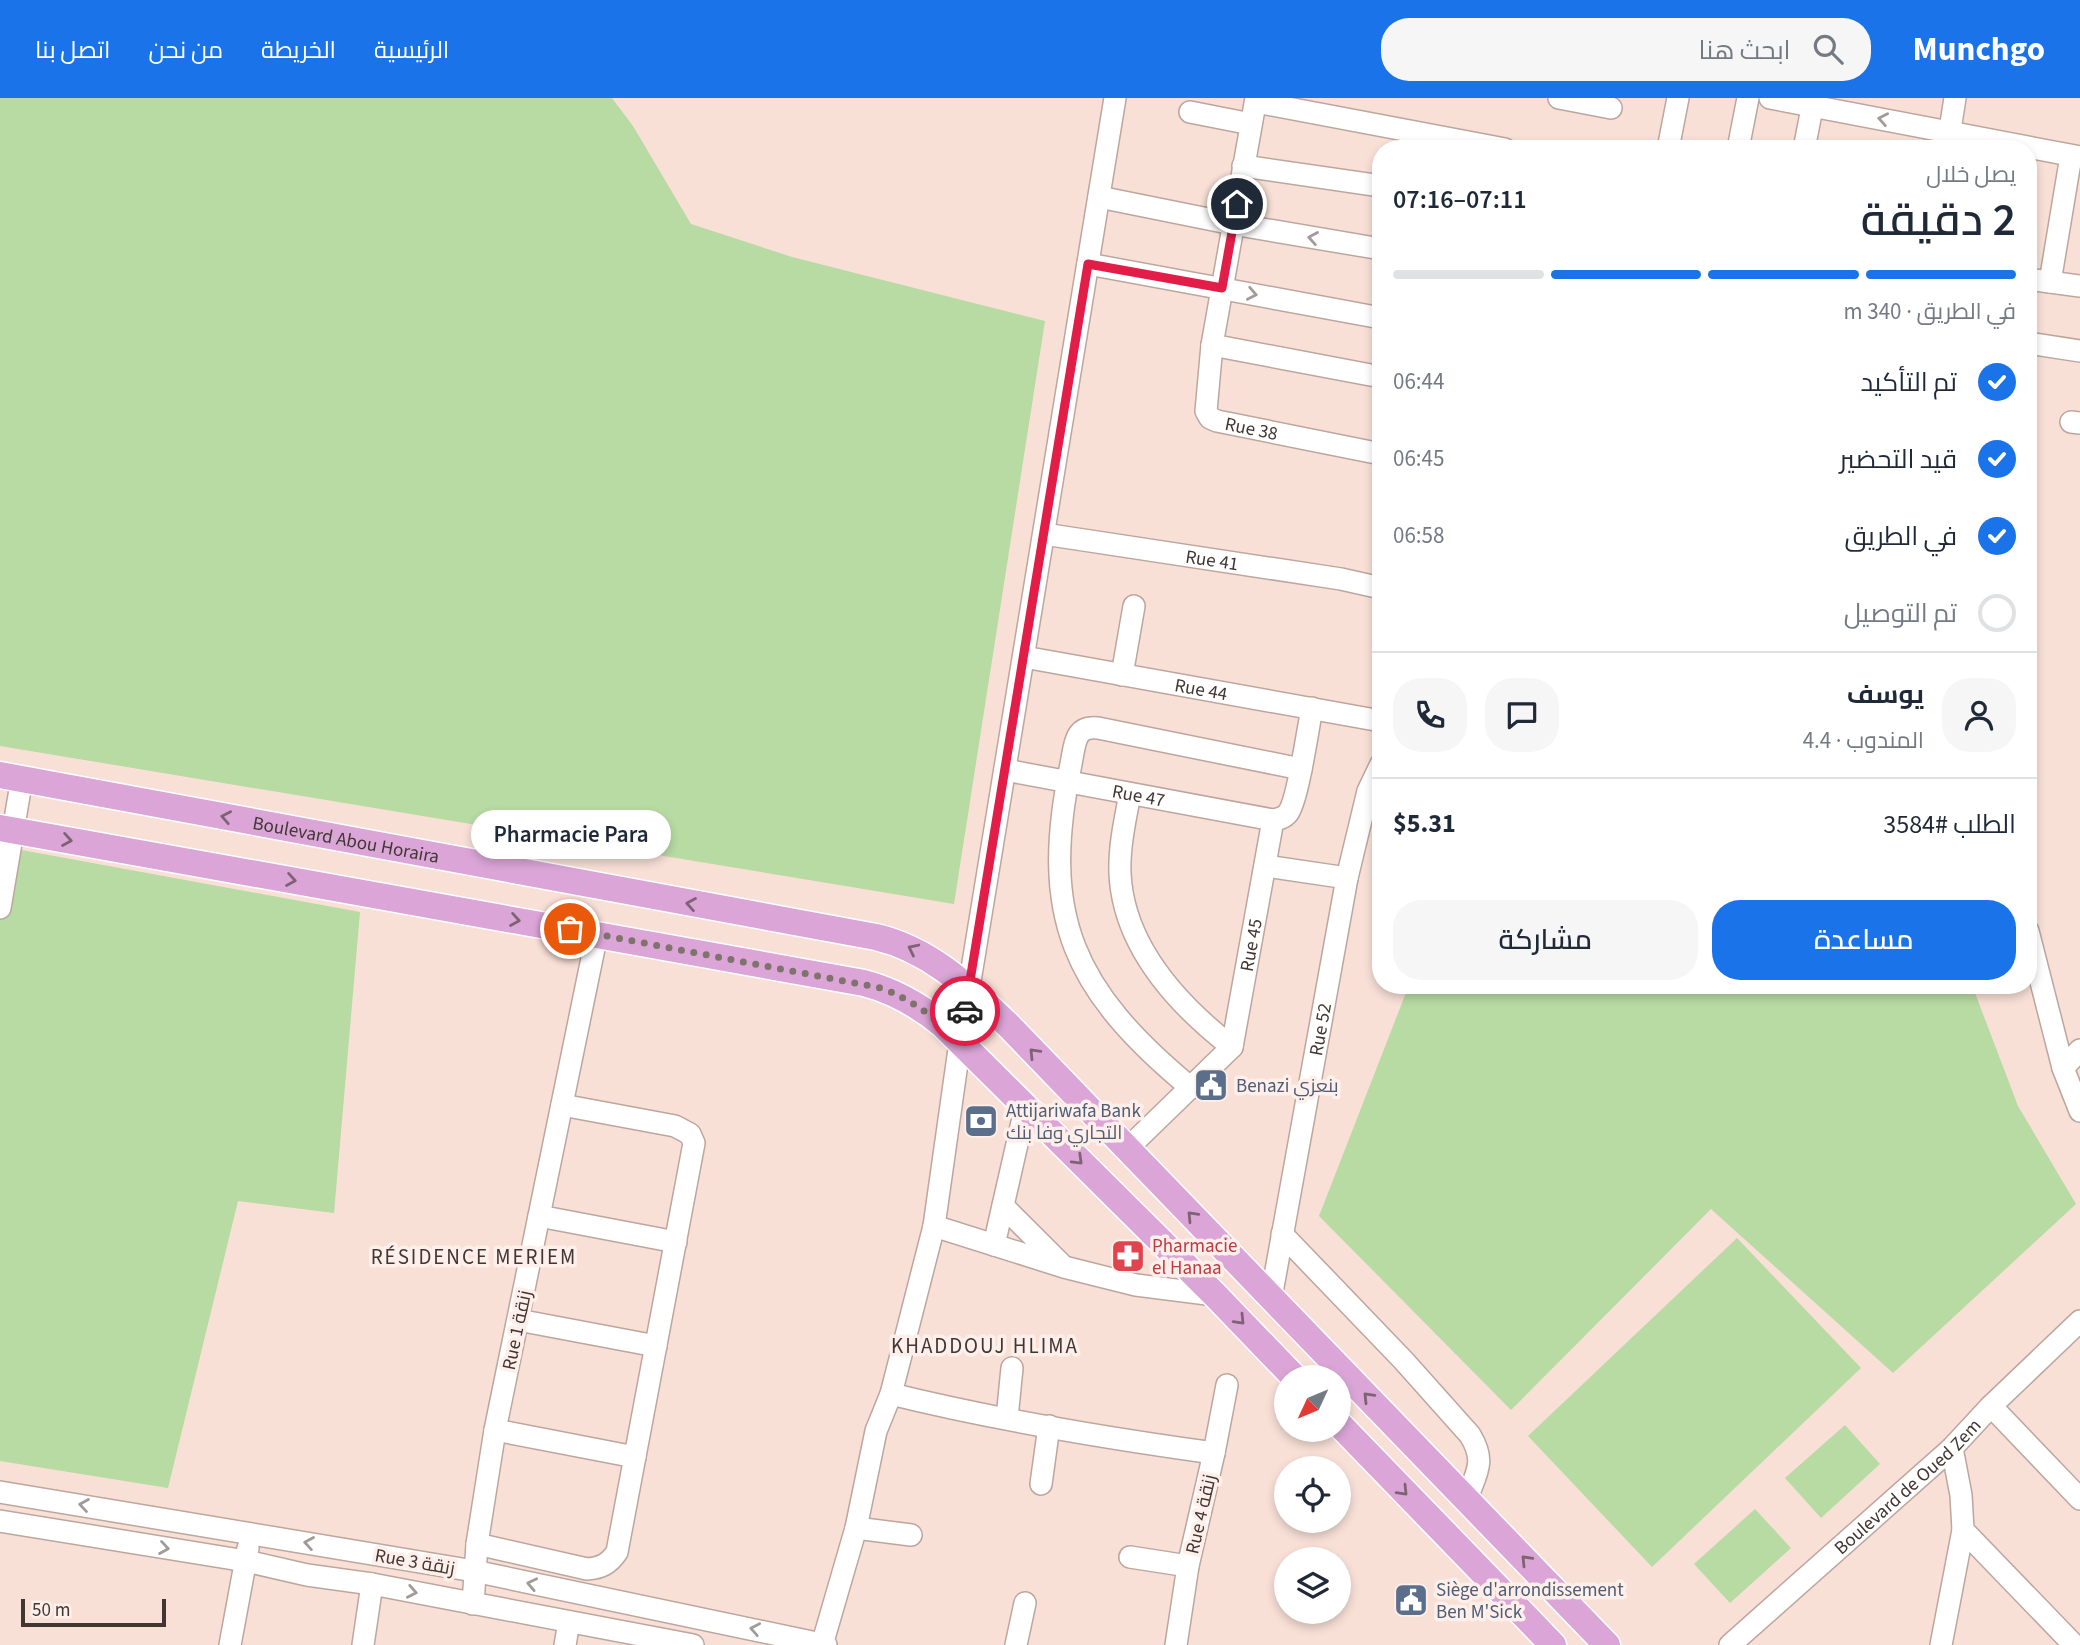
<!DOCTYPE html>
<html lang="ar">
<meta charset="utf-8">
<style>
:root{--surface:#fff;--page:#f6f6f7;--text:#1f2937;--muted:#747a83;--line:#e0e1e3;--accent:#1a73e8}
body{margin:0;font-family:"Source Sans 3",Cairo,sans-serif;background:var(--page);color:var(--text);direction:rtl;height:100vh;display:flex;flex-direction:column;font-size:26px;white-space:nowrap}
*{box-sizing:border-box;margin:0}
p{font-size:23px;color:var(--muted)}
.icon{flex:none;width:38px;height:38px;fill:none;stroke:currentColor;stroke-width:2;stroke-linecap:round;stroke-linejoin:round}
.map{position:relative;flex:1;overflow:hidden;direction:ltr}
.details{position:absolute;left:1372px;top:42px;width:665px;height:854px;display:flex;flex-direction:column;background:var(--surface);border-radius:28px;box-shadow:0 4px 10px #0003;direction:rtl}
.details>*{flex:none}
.needle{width:46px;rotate:226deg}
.buttons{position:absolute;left:1274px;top:1267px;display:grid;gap:14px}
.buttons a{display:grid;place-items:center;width:77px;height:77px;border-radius:50%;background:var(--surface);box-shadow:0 4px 10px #0003;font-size:35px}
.scale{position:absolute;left:21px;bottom:18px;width:145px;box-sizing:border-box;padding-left:7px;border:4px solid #403733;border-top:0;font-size:19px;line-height:24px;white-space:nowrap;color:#403733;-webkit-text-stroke:5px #feefea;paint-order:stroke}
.pin{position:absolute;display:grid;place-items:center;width:60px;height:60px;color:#fff;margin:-30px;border:4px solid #fff;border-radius:50%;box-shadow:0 2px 7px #0007}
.courier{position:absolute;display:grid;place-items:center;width:70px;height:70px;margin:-35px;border:5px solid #e11d48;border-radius:50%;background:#fff;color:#222;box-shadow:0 2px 9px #0007}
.bubble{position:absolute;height:49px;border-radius:24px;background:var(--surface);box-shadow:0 4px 10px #0003;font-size:23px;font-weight:600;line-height:49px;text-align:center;direction:rtl}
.headline em{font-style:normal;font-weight:600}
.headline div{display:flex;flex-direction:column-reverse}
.headline{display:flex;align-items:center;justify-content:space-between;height:119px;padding:0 21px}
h1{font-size:46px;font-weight:600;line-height:52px}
.bar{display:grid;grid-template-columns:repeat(4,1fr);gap:10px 7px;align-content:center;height:84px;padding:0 21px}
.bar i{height:9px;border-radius:5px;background:var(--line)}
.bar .on{background:var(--accent)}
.bar p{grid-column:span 4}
.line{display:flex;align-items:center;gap:18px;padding:0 21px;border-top:2px solid var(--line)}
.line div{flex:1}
.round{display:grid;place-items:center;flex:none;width:74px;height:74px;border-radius:28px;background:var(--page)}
ol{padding:0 21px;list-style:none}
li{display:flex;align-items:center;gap:21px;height:77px}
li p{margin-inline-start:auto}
li .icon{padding:7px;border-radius:50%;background:var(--accent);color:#fff;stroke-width:4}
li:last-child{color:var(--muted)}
li i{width:38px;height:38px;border:4px solid var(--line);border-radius:50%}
.action{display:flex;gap:14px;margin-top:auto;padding:14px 21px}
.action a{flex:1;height:80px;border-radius:28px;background:var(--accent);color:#fff;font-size:28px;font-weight:600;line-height:80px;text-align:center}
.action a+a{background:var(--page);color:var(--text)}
header{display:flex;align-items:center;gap:42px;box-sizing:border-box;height:98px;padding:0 35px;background:var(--accent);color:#fff}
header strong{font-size:33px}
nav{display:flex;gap:38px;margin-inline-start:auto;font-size:24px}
.search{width:490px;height:63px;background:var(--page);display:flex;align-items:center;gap:18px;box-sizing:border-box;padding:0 24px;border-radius:28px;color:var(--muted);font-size:26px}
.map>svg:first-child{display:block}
</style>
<header>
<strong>Munchgo</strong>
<div class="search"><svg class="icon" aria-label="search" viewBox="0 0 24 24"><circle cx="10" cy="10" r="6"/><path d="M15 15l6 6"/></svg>ابحث هنا</div>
<nav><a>الرئيسية</a><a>الخريطة</a><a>من نحن</a><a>اتصل بنا</a></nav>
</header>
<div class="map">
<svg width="2080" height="1547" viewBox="0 0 2080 1547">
<rect width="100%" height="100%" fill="#f8e0d7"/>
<g fill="#b8daa3">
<path d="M0 0H612L633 28 691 126 792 159 1045 223 954 806 0 648Z"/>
<path d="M0 748 360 814 334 1115 238 1103 168 1390 0 1363Z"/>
<path d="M1409 887H1972L2018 1008 2076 1106 1893 1275 1711 1111 1511 1312 1319 1118Z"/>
<path d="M1737 1140 1861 1270 1652 1469 1528 1338Z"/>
<path d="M1845 1327 1880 1366 1821 1420 1785 1380Z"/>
<path d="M1755 1411 1791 1450 1730 1505 1694 1466Z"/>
</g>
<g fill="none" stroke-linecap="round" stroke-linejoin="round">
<g stroke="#bda69e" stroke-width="24">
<g id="minor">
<path id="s1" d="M1256 0 1212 247 1206 313 1210 320 1217 323 1381 356"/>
<path d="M1559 0 1611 10"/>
<path d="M1770 0 2080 59"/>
<path d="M1256 4 1505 51"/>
<path d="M1190 14 1251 26"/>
<path d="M1668 51 1678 0"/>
<path d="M1738 51 1748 0"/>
<path d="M1804 51 1814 0"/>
<path d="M1947 51 1955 0"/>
<path d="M1243 68 1381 88"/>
<path d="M1099 99 1233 126 1381 151"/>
<path d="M1088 166 1381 220"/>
<path d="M2028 181 2080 188"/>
<path d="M2050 184 2071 58"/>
<path d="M2028 245 2080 253"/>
<path d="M1212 247 1381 279"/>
<path d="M2071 324 2080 325"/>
<path id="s2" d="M1044 436 1341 481 1381 490"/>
<path id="s3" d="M1024 559 1381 623"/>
<path d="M1122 577 1134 508"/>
<path id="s4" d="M1005 672 1273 722"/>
<path d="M1130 696C1125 722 1119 749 1120 775 1123 848 1178 907 1232 949"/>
<path d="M1265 768 1347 780"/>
<path d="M0 810 22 680"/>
<path d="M2028 833 2063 970 2080 1013"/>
<path d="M2063 970 2080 952"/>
<path d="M1191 990C1073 892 1039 819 1071 666 1075 647 1074 627 1098 630L1301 671"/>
<path id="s5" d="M1127 1051 1232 949 1273 722C1279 721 1284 720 1288 715 1298 702 1308 630 1312 610"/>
<path d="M1003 1108 1061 1166"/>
<path d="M539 1118 676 1144"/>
<path d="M934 1128 1064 1169 1136 1187 1215 1197"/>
<path d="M1282 1136 1404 1263 1470 1337C1486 1363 1477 1374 1467 1400"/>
<path d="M994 1147 1025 1011"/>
<path id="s6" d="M1271 1200 1347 780 1368 693 1381 666"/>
<path d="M518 1222 656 1248"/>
<path d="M891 1296C997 1322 1105 1340 1214 1355"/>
<path d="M1991 1308 2080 1401"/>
<path d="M1007 1320 1012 1270"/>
<path d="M495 1332 635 1359"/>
<path d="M1041 1386 1049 1328"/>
<path d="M0 1394 474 1473 826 1547"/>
<path d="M0 1423 246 1463 307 1477 372 1486 693 1547"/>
<path d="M856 1430 911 1437"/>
<path d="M1963 1432 2074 1547"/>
<path d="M477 1446 587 1471C601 1470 609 1466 617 1454L694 1045 690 1036 675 1028 562 1007"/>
<path d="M1130 1459 1188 1468"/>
<path d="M473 1506 477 1446 495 1332 597 836"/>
<path d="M230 1547 248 1450"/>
<path d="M363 1547 372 1486"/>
<path d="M565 1547 569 1524"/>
<path d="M822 1547 856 1430 876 1333 891 1296 934 1128 960 944 1115 0"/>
<path d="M1016 1547 1025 1505"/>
<path d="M1176 1547 1188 1468 1214 1355 1227 1287"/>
<path id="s7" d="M1730 1547 1952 1350 1991 1308 2080 1223"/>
<path d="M1941 1547 1963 1432 1961 1397 1952 1350"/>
</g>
</g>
<g stroke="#fff" stroke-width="29">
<g id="major">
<path id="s8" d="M0 677 876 839C931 852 968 889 1008 927L1607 1547"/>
<path d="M0 730 864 885C894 893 919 907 943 927L1215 1197 1294 1279"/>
<path d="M1339 1326 1553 1547"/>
</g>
</g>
<use href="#minor" stroke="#fff" stroke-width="21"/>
<use href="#major" stroke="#dba6d7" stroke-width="26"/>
</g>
<defs><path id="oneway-chevron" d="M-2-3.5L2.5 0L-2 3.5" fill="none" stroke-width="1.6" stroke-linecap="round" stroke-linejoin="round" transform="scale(1.75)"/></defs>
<g stroke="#a09b99">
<use href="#oneway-chevron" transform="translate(1883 21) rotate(-169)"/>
<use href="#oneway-chevron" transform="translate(1313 140) rotate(-170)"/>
<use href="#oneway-chevron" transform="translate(1252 196) rotate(11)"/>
<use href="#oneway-chevron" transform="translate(84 1407) rotate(-171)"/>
<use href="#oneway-chevron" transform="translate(309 1445) rotate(-170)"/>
<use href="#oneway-chevron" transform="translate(164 1450) rotate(9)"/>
<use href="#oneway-chevron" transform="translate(532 1486) rotate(-168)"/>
<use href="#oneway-chevron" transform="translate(412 1494) rotate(11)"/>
<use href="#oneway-chevron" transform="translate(755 1531) rotate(-169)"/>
</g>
<g stroke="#7e6375">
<use href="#oneway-chevron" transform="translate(226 719) rotate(-169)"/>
<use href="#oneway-chevron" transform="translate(67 742) rotate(10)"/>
<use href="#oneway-chevron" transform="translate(291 782) rotate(10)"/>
<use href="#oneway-chevron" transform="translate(691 806) rotate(-170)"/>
<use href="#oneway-chevron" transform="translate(515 822) rotate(10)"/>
<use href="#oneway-chevron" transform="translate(913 851) rotate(-154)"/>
<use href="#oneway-chevron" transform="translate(1034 955) rotate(-134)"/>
<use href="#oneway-chevron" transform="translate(1078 1062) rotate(44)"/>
<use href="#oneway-chevron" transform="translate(1192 1118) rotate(-134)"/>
<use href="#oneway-chevron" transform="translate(1240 1222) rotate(46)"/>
<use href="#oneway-chevron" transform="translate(1368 1299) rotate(-134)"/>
<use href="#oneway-chevron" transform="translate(1403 1393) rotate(46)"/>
<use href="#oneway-chevron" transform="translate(1526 1462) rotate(-134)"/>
</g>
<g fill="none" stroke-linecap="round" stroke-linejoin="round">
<path stroke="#80726c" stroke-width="7" stroke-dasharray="0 12.6" d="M570 831 881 890C913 902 937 921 960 944L965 913"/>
<path stroke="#e11d48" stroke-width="9" d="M965 913 1088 166 1222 190 1237 106"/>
</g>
<defs>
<g id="civic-square" transform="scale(1.75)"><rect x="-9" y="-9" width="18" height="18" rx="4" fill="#5c6f8a" stroke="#feefea"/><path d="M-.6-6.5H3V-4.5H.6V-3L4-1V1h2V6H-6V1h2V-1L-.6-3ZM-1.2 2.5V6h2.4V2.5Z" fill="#fff"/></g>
<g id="bank-square" transform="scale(1.75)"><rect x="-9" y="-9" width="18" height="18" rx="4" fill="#5c6f8a" stroke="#feefea"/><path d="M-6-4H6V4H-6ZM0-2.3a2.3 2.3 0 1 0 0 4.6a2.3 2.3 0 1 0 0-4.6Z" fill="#fff"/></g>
<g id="pharmacy-square" transform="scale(1.75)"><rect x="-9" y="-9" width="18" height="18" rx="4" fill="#e0444e" stroke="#feefea"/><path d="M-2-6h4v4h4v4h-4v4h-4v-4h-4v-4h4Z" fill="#fff"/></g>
</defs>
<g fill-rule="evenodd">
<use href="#civic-square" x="1211" y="987"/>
<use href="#bank-square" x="981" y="1023"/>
<use href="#pharmacy-square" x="1128" y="1158"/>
<use href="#civic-square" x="1411" y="1502"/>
</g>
<g text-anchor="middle" stroke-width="7" stroke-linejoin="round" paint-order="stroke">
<g font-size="19" fill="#403733" stroke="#feefea">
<text dy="7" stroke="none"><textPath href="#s1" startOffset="368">Rue 38</textPath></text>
<text dy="7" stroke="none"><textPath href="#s2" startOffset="170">Rue 41</textPath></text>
<text dy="7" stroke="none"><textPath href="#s3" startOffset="180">Rue 44</textPath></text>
<text dy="7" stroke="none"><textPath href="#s4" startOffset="136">Rue 47</textPath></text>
<text dy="7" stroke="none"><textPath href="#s8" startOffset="352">Boulevard Abou Horaira</textPath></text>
<text dy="7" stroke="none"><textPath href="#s5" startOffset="250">Rue 45</textPath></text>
<text dy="7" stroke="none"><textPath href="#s6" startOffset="273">Rue 52</textPath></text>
<text transform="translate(516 1232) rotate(-78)" y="7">Rue 1 زنقة</text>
<text dy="7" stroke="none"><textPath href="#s7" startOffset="238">Boulevard de Oued Zem</textPath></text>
<text transform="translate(1200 1416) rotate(-77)" y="7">Rue 4 زنقة</text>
<text transform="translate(415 1463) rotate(10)" y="7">Rue 3 زنقة</text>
</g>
<g font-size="19" fill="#4e5e75" stroke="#feefea" text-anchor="start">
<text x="1236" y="994">Benazi بنعزي</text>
<text x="1006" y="1019">Attijariwafa Bank<tspan x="1006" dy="22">التجاري وفا بنك</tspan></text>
<text x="1436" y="1498">Siège d'arrondissement<tspan x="1436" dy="22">Ben M'Sick</tspan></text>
</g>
<g font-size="19" fill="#be3a42" stroke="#feefea" text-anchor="start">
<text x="1152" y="1154">Pharmacie<tspan x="1152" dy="22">el Hanaa</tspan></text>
</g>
<g font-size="21" letter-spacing="2" fill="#403733" stroke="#feefea">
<text x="474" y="1166">RÉSIDENCE MERIEM</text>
<text x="985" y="1255">KHADDOUJ HLIMA</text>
</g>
</g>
</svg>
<div class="buttons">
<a><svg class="needle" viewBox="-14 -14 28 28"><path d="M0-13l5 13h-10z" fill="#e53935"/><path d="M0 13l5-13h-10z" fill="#747a83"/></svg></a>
<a><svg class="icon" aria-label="locate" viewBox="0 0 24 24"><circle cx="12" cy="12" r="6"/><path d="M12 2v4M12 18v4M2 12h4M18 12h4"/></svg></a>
<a><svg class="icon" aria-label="layers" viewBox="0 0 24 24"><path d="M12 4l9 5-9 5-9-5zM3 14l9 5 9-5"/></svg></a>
</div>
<div class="scale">50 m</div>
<div class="pin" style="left:570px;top:831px;background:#ea580c"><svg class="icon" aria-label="bag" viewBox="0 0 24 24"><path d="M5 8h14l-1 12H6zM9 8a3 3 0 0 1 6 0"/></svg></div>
<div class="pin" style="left:1237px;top:106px;background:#1f2937"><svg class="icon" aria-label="home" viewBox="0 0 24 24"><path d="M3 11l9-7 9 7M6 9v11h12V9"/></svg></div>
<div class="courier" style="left:965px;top:913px"><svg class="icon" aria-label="car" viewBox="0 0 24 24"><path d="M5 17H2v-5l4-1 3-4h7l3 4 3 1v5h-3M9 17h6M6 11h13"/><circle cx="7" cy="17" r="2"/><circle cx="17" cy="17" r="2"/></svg></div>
<div class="bubble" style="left:471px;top:712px;width:200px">Pharmacie Para</div>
<section class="details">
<div class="headline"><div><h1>2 دقيقة</h1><p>يصل خلال</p></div><em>07:11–07:16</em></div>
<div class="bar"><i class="on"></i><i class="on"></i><i class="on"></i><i></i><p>في الطريق · 340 m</p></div>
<ol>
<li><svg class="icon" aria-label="check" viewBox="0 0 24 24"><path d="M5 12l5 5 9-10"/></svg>تم التأكيد<p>06:44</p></li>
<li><svg class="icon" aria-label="check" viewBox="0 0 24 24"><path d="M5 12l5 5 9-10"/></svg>قيد التحضير<p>06:45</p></li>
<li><svg class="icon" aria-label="check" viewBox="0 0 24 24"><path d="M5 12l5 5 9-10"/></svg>في الطريق<p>06:58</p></li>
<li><i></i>تم التوصيل</li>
</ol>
<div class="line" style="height:126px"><a class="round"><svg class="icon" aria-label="person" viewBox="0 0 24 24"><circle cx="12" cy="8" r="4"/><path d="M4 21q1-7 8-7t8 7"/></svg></a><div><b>يوسف</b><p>المندوب · 4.4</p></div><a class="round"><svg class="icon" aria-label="chat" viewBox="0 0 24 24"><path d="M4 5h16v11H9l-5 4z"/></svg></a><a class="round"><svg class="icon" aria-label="phone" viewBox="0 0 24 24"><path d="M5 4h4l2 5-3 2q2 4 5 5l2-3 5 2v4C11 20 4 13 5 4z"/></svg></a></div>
<div class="line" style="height:91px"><div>الطلب #3584</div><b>$5.31</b></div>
<div class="action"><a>مساعدة</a><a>مشاركة</a></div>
</section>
</div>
